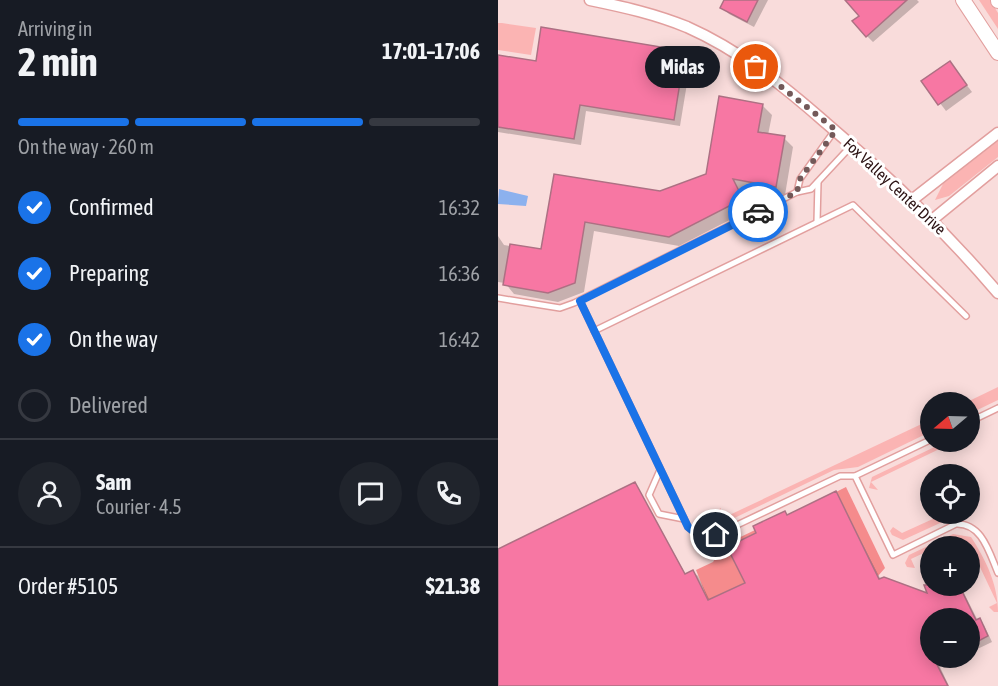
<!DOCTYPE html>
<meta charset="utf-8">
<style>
:root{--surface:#171b24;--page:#20242c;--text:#f1f3f6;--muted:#9ea1a6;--line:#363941;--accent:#1a73e8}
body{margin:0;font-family:"Asap Condensed",sans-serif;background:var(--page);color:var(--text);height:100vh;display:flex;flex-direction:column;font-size:22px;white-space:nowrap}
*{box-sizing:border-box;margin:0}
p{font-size:20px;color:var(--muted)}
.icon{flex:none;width:33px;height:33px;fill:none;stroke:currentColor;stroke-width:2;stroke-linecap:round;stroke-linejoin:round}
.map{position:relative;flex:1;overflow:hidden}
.side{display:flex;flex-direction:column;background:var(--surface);width:498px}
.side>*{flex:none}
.needle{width:39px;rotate:251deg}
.fabs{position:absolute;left:422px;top:392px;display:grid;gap:12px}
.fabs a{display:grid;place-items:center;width:60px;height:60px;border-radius:50%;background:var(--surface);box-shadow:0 3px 15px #0003;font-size:30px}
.pin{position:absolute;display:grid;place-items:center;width:51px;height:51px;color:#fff;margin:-26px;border:3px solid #fff;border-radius:50%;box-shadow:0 2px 6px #0007}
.courier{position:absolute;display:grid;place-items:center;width:60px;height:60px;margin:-30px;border:4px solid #1a73e8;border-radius:50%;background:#fff;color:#222;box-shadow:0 2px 8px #0007}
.bubble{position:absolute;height:42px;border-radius:21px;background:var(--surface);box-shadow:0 3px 15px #0003;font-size:20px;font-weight:700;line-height:42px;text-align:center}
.head em{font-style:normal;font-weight:700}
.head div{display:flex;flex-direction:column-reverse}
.head{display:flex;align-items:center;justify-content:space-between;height:102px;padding:0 18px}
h1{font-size:39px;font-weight:700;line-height:45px}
.bar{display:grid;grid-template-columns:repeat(4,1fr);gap:9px 6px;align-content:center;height:72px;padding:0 18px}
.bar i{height:8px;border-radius:4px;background:var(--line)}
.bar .selected{background:var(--accent)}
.bar p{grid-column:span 4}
.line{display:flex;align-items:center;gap:15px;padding:0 18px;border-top:2px solid var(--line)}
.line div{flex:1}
.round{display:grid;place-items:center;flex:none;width:63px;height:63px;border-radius:32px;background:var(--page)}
ol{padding:0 18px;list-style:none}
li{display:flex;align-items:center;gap:18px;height:66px}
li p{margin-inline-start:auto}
li .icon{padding:6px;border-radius:50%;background:var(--accent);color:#fff;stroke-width:4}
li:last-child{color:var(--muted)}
li i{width:33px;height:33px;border:3px solid var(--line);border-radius:50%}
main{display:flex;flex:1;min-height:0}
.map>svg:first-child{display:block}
</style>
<main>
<section class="side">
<div class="head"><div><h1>2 min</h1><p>Arriving in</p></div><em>17:01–17:06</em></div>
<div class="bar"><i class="selected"></i><i class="selected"></i><i class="selected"></i><i></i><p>On the way · 260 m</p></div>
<ol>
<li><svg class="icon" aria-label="check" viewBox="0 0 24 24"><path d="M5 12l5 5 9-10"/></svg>Confirmed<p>16:32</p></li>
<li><svg class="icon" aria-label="check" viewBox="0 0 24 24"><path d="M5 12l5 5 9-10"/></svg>Preparing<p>16:36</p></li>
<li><svg class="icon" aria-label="check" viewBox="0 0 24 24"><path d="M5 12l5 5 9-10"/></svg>On the way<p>16:42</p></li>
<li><i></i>Delivered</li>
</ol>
<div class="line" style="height:108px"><a class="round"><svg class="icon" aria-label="person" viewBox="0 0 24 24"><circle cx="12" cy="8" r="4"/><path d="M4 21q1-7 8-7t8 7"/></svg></a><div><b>Sam</b><p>Courier · 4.5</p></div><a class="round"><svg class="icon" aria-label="chat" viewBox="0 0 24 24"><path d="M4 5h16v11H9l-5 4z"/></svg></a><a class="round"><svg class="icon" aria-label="phone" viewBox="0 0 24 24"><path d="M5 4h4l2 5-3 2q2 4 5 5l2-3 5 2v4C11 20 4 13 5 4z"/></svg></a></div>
<div class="line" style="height:78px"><div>Order #5105</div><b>$21.38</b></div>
</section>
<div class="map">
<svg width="500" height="686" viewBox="0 0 500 686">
<rect width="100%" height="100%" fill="#f9dcdb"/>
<g fill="#fbb4b3">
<path d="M481 0H492L500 13V29Z"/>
<path d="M4 23 38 28 33 55 0 50V23Z"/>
<path d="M500 141V157L451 196 437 200 445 184Z"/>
<path d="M500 387V400L471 414 469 402Z"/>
<path d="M432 420V432L360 467 336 470 226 523 212 524 209 520 211 515 223 508V519Z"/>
<path d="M449 441H458L373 482 380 490 371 488 374 477Z"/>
<path d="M448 513H464L405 540 394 535 392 531 395 527 404 533Z"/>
<path d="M455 534 473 537C488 560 500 585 500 612H496L491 607 499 603 472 546H457L454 540 441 546H432V550L413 559 417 568 409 567 407 563 411 555Z"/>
</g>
<g fill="#f58b8c">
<path d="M348 487 387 568 380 576 338 492Z"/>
<path d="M257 530 259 533 230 547 247 583 210 600 198 570 215 562 226 545Z"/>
</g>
<path fill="#8cb1ee" d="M1 189 30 196 28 206 0 204Z"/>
<g fill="#0003">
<path d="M228 0H270L256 27 231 14 224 7Z"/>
<path d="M349 0H419L421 2 375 42 369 36 363 16Z"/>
<path d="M187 52 193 59 182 126 88 111 83 145 0 132V57L39 63Z"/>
<path d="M452 63 474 92 448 111 426 82Z"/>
<path d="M264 105 274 115 270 135 286 138 295 147 287 195 242 188 253 209 181 246 96 231 86 292 60 302 16 294 7 283 0 282V236L6 245 45 251 57 176 162 193 209 175Z"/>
<path d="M137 484 188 575 195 572 200 576 212 601 249 583 290 516 338 493 383 580 432 596 425 579 432 576V585H462L480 621 486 625 494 642 471 653V618H432V657H462L442 667 451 686H0V550Z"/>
</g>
<g fill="#f777a3" stroke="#ad7083" stroke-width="1.5">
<path d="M226 0H260L249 22 222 8Z"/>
<path d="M347 0H409L368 37 354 21 361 16Z"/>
<path d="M43 27 187 51 176 120 82 105 76 139 0 127V55L38 61Z"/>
<path d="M452 61 469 85 440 105 423 81Z"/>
<path d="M221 96 265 104 260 132 287 136 278 187 235 179 245 199 171 237 87 222 77 283 50 293 5 285 12 244 43 249 56 174 162 191 208 174Z"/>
<path d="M137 482 187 574 195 570 210 600 247 583 229 547 258 533 255 526 287 511 289 515 338 491 381 579 386 577 429 593 426 585H461L478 620 482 618 490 636 471 646V618H432V657H435L450 686H0V549Z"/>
</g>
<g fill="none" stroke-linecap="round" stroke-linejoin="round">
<g stroke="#e29f9e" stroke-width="8">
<g id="service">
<path d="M337 130 302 179 299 192 313 189 354 145"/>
<path d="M319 222 320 182"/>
<path d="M0 298 62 308 76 303 299 192"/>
<path d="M82 301 190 527 201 536 218 535 342 476H357L432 440"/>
<path d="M96 331 355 205 468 316"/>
<path d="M471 422 500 408"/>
<path d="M162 470 151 495 161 514 186 519"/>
<path d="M357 476 395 555 458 524C484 523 491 552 500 573"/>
</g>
</g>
<g stroke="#e29f9e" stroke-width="13">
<g id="minor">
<path d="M92 0C126 7 157 14 189 27 241 50 286 86 328 123 390 175 447 231 500 293"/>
<path d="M414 200 500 133"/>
<path d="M434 220 500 166"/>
</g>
</g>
<g stroke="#e29f9e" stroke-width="16">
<g id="tertiary">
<path d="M465 0 500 53"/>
<path d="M500 0V1"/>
</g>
</g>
<use href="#service" stroke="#fff" stroke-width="5"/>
<use href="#minor" stroke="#fff" stroke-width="10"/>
<use href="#tertiary" stroke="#fff" stroke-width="14"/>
</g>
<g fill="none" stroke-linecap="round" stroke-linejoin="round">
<path stroke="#735959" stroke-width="6" stroke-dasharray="0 10.8" d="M258 67 338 130 302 179 299 192 260 212"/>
<path stroke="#1a73e8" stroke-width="8" d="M218 535 201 536 190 527 82 301 260 212"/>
</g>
<g text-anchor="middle" stroke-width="6" stroke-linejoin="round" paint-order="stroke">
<g font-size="16" fill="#2b1213" stroke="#fff">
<text transform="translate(397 186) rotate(43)" y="6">Fox Valley Center Drive</text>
</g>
</g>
</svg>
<div class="fabs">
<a><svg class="needle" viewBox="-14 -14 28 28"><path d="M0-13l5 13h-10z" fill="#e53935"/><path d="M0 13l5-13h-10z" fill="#9ea1a6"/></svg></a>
<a><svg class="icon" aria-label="locate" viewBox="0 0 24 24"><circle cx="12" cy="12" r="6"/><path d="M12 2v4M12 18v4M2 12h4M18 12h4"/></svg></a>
<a>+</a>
<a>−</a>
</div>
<div class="pin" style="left:258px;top:67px;background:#ea580c"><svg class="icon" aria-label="bag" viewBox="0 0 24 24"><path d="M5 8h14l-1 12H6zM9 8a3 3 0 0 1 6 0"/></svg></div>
<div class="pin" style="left:218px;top:535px;background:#1f2937"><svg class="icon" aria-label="home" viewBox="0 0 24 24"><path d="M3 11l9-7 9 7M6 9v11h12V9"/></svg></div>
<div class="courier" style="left:260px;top:212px"><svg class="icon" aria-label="car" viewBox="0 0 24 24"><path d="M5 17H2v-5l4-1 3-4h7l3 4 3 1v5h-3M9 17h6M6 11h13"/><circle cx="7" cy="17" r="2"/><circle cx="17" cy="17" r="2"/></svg></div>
<div class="bubble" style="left:147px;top:46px;width:75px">Midas</div>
</div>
</main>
